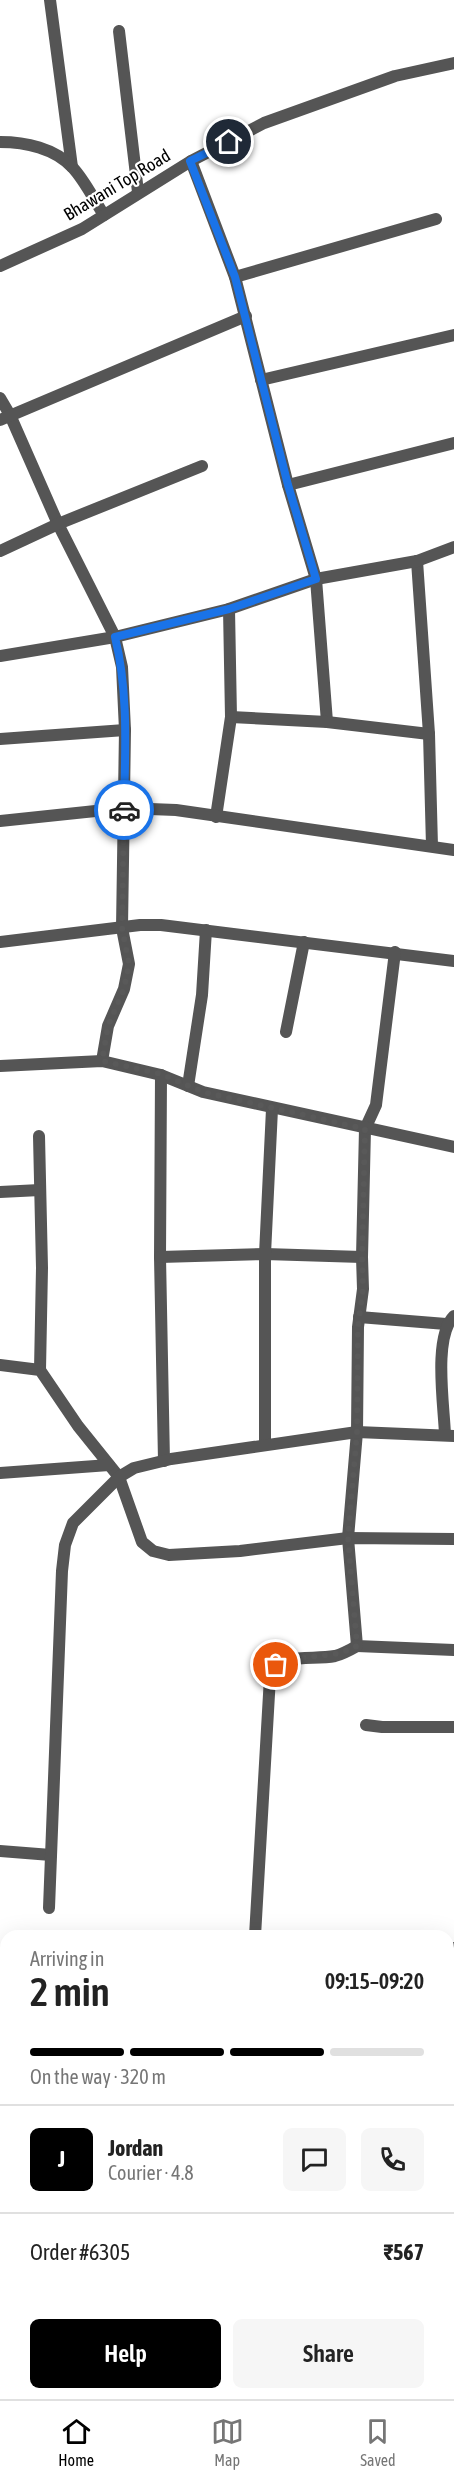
<!DOCTYPE html>
<meta charset="utf-8">
<style>
:root{--surface:#fff;--page:#f6f6f6;--text:#222;--muted:#767676;--line:#e0e0e0;--accent:#000}
body{margin:0;font-family:"Asap Condensed",sans-serif;background:var(--page);color:var(--text);height:100vh;display:flex;flex-direction:column;font-size:22px;white-space:nowrap}
*{box-sizing:border-box;margin:0}
p{font-size:20px;color:var(--muted)}
.icon{flex:none;width:33px;height:33px;fill:none;stroke:currentColor;stroke-width:2;stroke-linecap:round;stroke-linejoin:round}
.map{position:relative;flex:1;overflow:hidden}
.panel{position:absolute;left:0px;top:1930px;width:454px;height:470px;display:flex;flex-direction:column;background:var(--surface);border-radius:18px 18px 0 0;box-shadow:0 6px 24px #0002}
.panel>*{flex:none}
.pin{position:absolute;display:grid;place-items:center;width:51px;height:51px;color:#fff;margin:-26px;border:3px solid #fff;border-radius:50%;box-shadow:0 2px 6px #0007}
.courier{position:absolute;display:grid;place-items:center;width:60px;height:60px;margin:-30px;border:4px solid #1a73e8;border-radius:50%;background:#fff;color:#222;box-shadow:0 2px 8px #0007}
.headline em{font-style:normal;font-weight:600}
.headline div{display:flex;flex-direction:column-reverse}
.headline{display:flex;align-items:center;justify-content:space-between;height:102px;padding:0 30px}
h1{font-size:39px;font-weight:600;line-height:45px}
.bar{display:grid;grid-template-columns:repeat(4,1fr);gap:9px 6px;align-content:center;height:72px;padding:0 30px}
.bar i{height:8px;border-radius:4px;background:var(--line)}
.bar .current{background:var(--accent)}
.bar p{grid-column:span 4}
.line{display:flex;align-items:center;gap:15px;padding:0 30px;border-top:2px solid var(--line)}
.line div{flex:1}
.round{display:grid;place-items:center;flex:none;width:63px;height:63px;border-radius:9px;background:var(--page)}
.primary-button{display:flex;gap:12px;margin-top:auto;padding:12px 30px}
.primary-button a{flex:1;height:69px;border-radius:9px;background:var(--accent);color:#fff;font-size:24px;font-weight:600;line-height:69px;text-align:center}
.primary-button a+a{background:var(--page);color:var(--text)}
.tab-bar{display:flex;justify-content:space-around;align-items:center;height:84px;border-top:2px solid var(--line);background:var(--surface);font-size:16px;color:var(--muted)}
.tab-bar a{display:grid;justify-items:center;gap:3px}
.tab-bar .current{color:var(--accent)}
.map>svg:first-child{display:block}
</style>
<div class="map">
<svg width="454" height="2399" viewBox="0 0 454 2399">
<rect width="100%" height="100%" fill="#fff"/>
<g fill="none" stroke-linecap="round" stroke-linejoin="round">
<g stroke="#555" stroke-width="12">
<path d="M50 0 72 167"/>
<path d="M119 31 138 192"/>
<path d="M0 142C25 142 55 148 73 168 85 181 94 200 104 215"/>
<path d="M191 161 235 277 288 485 316 579 327 722"/>
<path d="M235 277 436 219"/>
<path d="M261 380 454 335"/>
<path d="M0 398 10 415 58 524 115 637 122 667 125 730 122 928 129 964 124 989 108 1026 102 1061"/>
<path d="M0 420 246 316"/>
<path d="M288 485 454 443"/>
<path d="M0 551 58 524 202 466"/>
<path d="M417 561 429 734 432 846"/>
<path d="M0 656 115 637 229 609 316 579 417 561 454 547"/>
<path d="M231 717 327 722 429 734"/>
<path d="M0 739 125 730"/>
<path d="M216 817 231 717 229 609"/>
<path d="M0 821 124 808 176 810 454 850"/>
<path d="M0 942 140 925H161L454 961"/>
<path d="M395 952 376 1105 365 1129 362 1257 363 1289 358 1327 357 1432 348 1538 357 1646 454 1650"/>
<path d="M286 1032 304 942"/>
<path d="M0 1066 102 1061 161 1075 203 1092 454 1147"/>
<path d="M161 1075 160 1257 164 1461"/>
<path d="M188 1086 202 995 206 930"/>
<path d="M39 1136 42 1268 40 1370"/>
<path d="M0 1192 40 1190"/>
<path d="M160 1257 265 1254 362 1257"/>
<path d="M359 1317 446 1324"/>
<path d="M0 1365 40 1370 78 1426 119 1477 142 1542 153 1551 169 1555 240 1551 348 1538 454 1539"/>
<path d="M445 1435C444 1405 433 1337 454 1316"/>
<path d="M265 1445V1254L272 1109"/>
<path d="M0 1473 109 1465"/>
<path d="M366 1725 382 1727H454"/>
<path d="M0 1851 51 1855"/>
<path d="M49 1908 62 1571 65 1545 73 1523 119 1477 134 1468 171 1459 357 1432 454 1436"/>
<path d="M255 1936 270 1677C284 1650 310 1661 335 1656 343 1654 350 1650 357 1646"/>
<path d="M0 1964H6"/>
<path d="M448 1976 454 1948"/>
<path d="M0 2029H6"/>
<path d="M448 2051 454 2052"/>
<path d="M0 2118H6"/>
<path d="M448 2147 454 2148"/>
<path d="M0 2227H6"/>
<path d="M448 2243 454 2244"/>
<path d="M0 2311H6"/>
<path d="M448 2353 454 2350"/>
<path d="M94 2394V2399"/>
<path d="M212 2394V2399"/>
<path d="M444 2394 445 2399"/>
</g>
<path stroke="#555" stroke-width="12" d="M0 266 82 229 191 161 264 123 395 76 454 63"/>
</g>
<g fill="none" stroke-linecap="round" stroke-linejoin="round">
<path stroke="#595959" stroke-width="6" stroke-dasharray="0 10.8" d="M124 810 122 928 129 964 124 989 108 1026 102 1061 161 1074 203 1092 365 1129 362 1257 363 1289 358 1327 357 1432 348 1538 357 1646C329 1661 304 1652 276 1665"/>
<path stroke="#1a73e8" stroke-width="8" d="M124 810C125 752 129 694 115 637L229 609 316 579 288 485 235 277 190 161 229 142"/>
</g>
<g text-anchor="middle" stroke-width="4.5" stroke-linejoin="round" paint-order="stroke">
<g font-size="18" fill="#000" stroke="#fff">
<text transform="translate(117 185) rotate(-31)" y="6">Bhawani Top Road</text>
</g>
</g>
</svg>
<div class="pin" style="left:276px;top:1665px;background:#ea580c"><svg class="icon" aria-label="bag" viewBox="0 0 24 24"><path d="M5 8h14l-1 12H6zM9 8a3 3 0 0 1 6 0"/></svg></div>
<div class="pin" style="left:229px;top:142px;background:#1f2937"><svg class="icon" aria-label="home" viewBox="0 0 24 24"><path d="M3 11l9-7 9 7M6 9v11h12V9"/></svg></div>
<div class="courier" style="left:124px;top:810px"><svg class="icon" aria-label="car" viewBox="0 0 24 24"><path d="M5 17H2v-5l4-1 3-4h7l3 4 3 1v5h-3M9 17h6M6 11h13"/><circle cx="7" cy="17" r="2"/><circle cx="17" cy="17" r="2"/></svg></div>
<section class="panel">
<div class="headline"><div><h1>2 min</h1><p>Arriving in</p></div><em>09:15–09:20</em></div>
<div class="bar"><i class="current"></i><i class="current"></i><i class="current"></i><i></i><p>On the way · 320 m</p></div>
<div class="line" style="height:108px"><b class="round" style="background:var(--accent);color:#fff">J</b><div><b>Jordan</b><p>Courier · 4.8</p></div><a class="round"><svg class="icon" aria-label="chat" viewBox="0 0 24 24"><path d="M4 5h16v11H9l-5 4z"/></svg></a><a class="round"><svg class="icon" aria-label="phone" viewBox="0 0 24 24"><path d="M5 4h4l2 5-3 2q2 4 5 5l2-3 5 2v4C11 20 4 13 5 4z"/></svg></a></div>
<div class="line" style="height:78px"><div>Order #6305</div><b>₹567</b></div>
<div class="primary-button"><a>Help</a><a>Share</a></div>
</section>
</div>
<nav class="tab-bar">
<a class="current"><svg class="icon" aria-label="home" viewBox="0 0 24 24"><path d="M3 11l9-7 9 7M6 9v11h12V9"/></svg>Home</a>
<a><svg class="icon" aria-label="map" viewBox="0 0 24 24"><path d="M3 6l6-2 6 2 6-2v14l-6 2-6-2-6 2zM9 4v14M15 6v14"/></svg>Map</a>
<a><svg class="icon" aria-label="saved" viewBox="0 0 24 24"><path d="M7 4h10v16l-5-4-5 4z"/></svg>Saved</a>
</nav>
